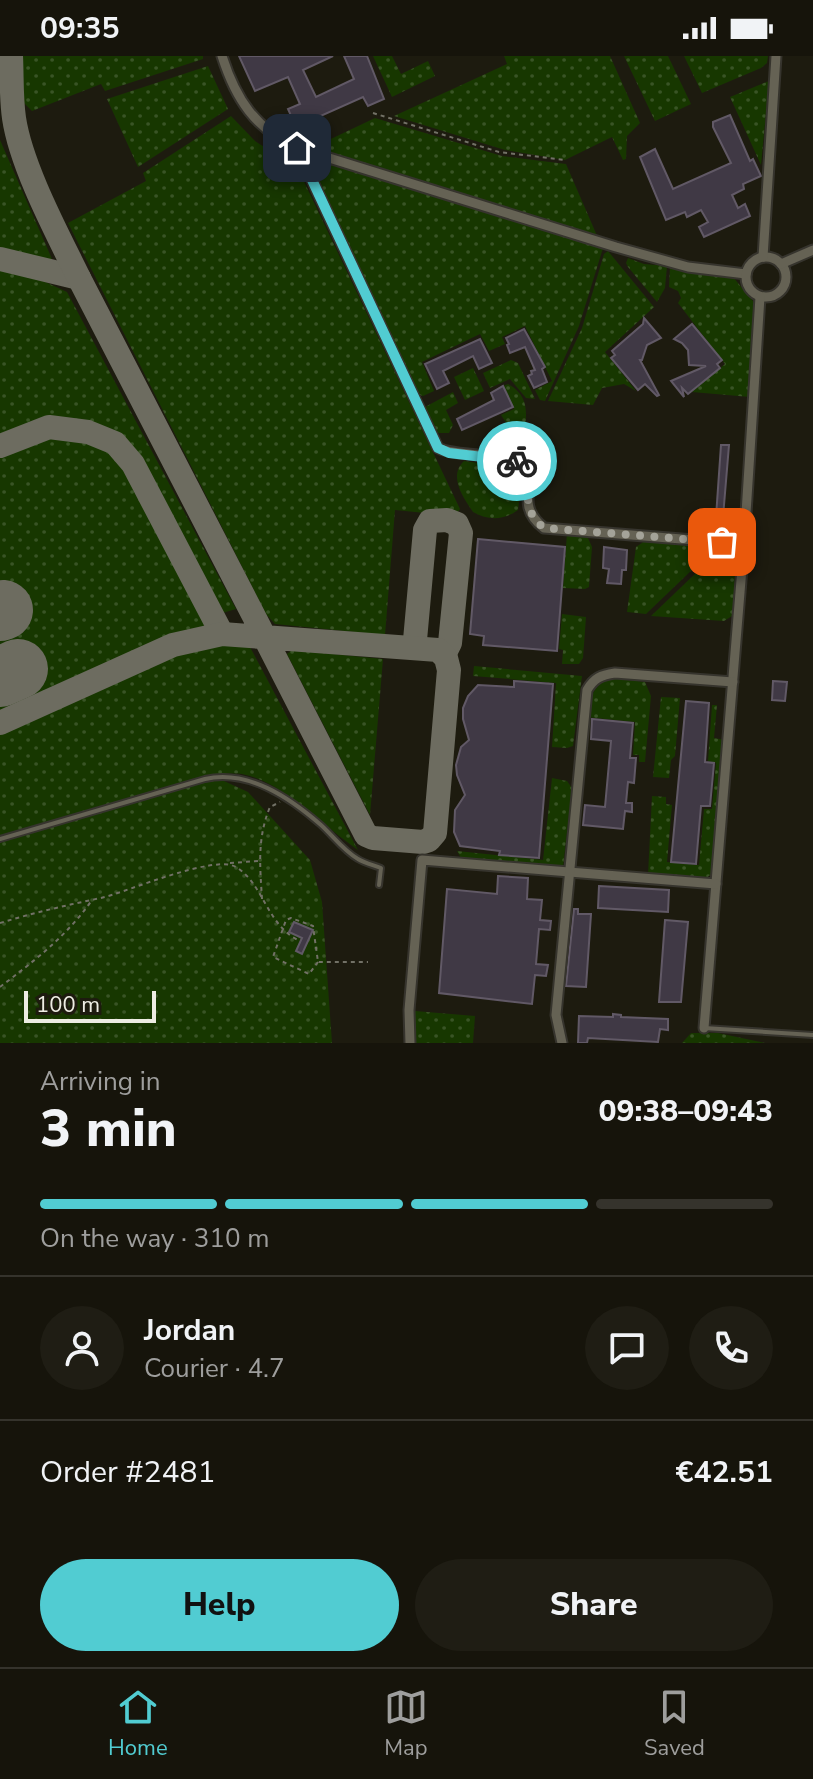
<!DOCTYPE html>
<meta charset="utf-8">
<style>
:root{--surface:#16140b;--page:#1f1d14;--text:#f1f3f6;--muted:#9e9e9d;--line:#35332c;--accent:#51ccd2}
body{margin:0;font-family:"Nunito Sans",sans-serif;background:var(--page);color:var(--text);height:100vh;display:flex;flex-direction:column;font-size:30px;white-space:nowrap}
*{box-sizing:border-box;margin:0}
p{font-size:26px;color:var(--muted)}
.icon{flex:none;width:44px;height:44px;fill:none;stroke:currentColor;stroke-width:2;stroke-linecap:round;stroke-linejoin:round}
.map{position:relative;height:987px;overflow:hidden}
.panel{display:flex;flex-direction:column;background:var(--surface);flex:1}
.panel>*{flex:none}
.scale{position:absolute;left:24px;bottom:20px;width:132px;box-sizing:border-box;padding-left:8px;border:4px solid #edece3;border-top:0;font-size:22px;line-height:28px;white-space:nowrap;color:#edece3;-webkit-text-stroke:6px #1d1b0f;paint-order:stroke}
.pin{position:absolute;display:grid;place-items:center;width:68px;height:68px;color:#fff;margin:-34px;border-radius:16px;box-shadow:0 4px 12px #0006}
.courier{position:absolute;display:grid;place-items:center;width:80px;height:80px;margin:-40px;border:6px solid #51ccd2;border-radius:50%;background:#fff;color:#222;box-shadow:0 2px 10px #0007}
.headline em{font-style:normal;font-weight:800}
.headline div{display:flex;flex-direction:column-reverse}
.headline{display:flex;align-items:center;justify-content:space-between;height:136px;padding:0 40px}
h1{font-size:52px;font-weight:800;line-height:60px}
.bar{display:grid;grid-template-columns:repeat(4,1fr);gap:12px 8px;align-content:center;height:96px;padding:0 40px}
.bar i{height:10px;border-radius:6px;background:var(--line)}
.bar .active{background:var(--accent)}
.bar p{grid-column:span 4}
.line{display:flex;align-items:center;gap:20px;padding:0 40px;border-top:2px solid var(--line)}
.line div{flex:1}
.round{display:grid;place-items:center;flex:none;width:84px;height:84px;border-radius:42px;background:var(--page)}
.action{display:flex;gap:16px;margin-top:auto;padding:16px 40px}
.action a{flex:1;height:92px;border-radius:48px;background:var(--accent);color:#111;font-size:32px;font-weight:800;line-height:92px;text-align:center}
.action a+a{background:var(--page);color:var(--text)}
.status{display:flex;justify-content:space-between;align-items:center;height:56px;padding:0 40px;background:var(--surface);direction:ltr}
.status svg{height:22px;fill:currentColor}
.tab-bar{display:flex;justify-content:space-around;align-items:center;height:112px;border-top:2px solid var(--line);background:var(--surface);font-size:22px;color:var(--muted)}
.tab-bar a{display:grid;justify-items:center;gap:4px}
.tab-bar .active{color:var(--accent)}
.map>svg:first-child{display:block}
</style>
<div class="status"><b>09:35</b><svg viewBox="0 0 49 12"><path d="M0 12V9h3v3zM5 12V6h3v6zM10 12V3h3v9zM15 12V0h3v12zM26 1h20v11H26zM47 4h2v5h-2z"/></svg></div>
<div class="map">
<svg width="813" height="987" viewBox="0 0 813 987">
<defs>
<pattern id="green-dots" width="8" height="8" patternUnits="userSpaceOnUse" patternTransform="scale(2)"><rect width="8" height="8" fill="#173700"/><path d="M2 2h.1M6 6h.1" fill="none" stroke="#395425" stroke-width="1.8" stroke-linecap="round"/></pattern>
</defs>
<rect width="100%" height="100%" fill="#1d1b0f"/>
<g fill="url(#green-dots)">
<path d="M22 0H203V3L105 35 101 28 32 55 23 46Z"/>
<path d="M373 0H392L401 18 428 5 435 20 392 41Z"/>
<path d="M504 0H610L640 67 627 80 626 103 623 104 612 81 565 104 505 94 394 60 507 8Z"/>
<path d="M624 0H668L691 48 655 65Z"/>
<path d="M684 0H768L767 7 761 12 702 37Z"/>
<path d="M208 10 228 53 138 111 107 43Z"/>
<path d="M769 25 761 109 730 41Z"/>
<path d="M231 60 255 85 298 113 460 453 455 460 395 454 385 579 275 568 266 558 68 167 146 125 143 117Z"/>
<path d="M375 62 502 100 566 108 598 182 316 93V90Z"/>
<path d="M0 84 52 203H30L39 223 67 236 236 553 219 558 227 589 250 591 358 794C324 771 283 726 242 718 233 717 221 718 211 719L248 736 310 804 322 846 332 987H0Z"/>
<path d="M314 104 603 192 579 270 545 345 540 344 535 334 552 325 525 270 502 281 505 288 489 295 480 278 422 306 434 335 423 340 417 338 310 111V107Z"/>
<path d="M608 195 654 251 605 296 636 335 624 328 602 332 593 349 548 345 582 272 604 198Z"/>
<path d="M628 202 644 208 667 210 665 232 657 246 628 211 626 207Z"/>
<path d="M670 211 733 221 757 250 750 341 692 336 725 308 678 247 681 242 678 235 669 231Z"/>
<path d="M511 304 518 307 535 343 526 342 510 323 490 332 483 317Z"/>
<path d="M473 312 484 335 465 344 454 321Z"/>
<path d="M508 328C528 339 527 354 525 374L516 382 501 359 514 353 503 330Z"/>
<path d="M453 336 458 347 446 354 453 369 449 377H438L425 351Z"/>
<path d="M464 405 515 412 522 422 518 454C504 464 489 465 473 456 463 441 448 420 464 405Z"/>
<path d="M567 477 588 482 592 491 589 531 585 533 563 532Z"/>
<path d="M646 484 717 490 646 558 627 556 636 491Z"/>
<path d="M723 491H729L737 500 732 560 724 565 651 560Z"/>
<path d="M562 558 586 561 583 602 579 608H562L563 594 559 593Z"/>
<path d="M292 594 383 603 370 759 287 598Z"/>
<path d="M474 610 582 620 573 690 567 692 552 691 556 627 473 620Z"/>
<path d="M611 622 645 626 651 640 645 706H639V699H633L635 666 586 661C590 642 592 630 611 622Z"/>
<path d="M661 641 680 642 675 700 671 704 669 722 653 721Z"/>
<path d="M712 649H717L714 682 725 684 714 816 705 823 648 819 652 740 666 741V748L672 749 667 806 699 809 704 753H712L716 707 708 705Z"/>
<path d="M552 722 567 725 572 732 563 811 461 802 457 795 543 804Z"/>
<path d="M415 955 475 960 473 987H414Z"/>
<path d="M691 977H718L765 987H682Z"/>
</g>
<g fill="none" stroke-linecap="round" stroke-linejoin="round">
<g stroke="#6d6c60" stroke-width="24">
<path d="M0 203 79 222"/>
<path d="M0 390 49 371 88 376 115 387 133 408 222 578"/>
<path d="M410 591 415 584 425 474 430 465 447 464 457 468 461 477 450 587 447 593 438 594"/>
<path d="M0 667 173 589 222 578 438 594 446 602 449 614 435 777 429 784 423 786 373 782 366 779 264 580 259 570 79 222C57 177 21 110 14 62 11 41 12 20 11 0"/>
</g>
<g stroke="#6d6c60" stroke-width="60">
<path d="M0 555 3 554"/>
<path d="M0 621 18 613"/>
</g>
</g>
<g fill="#403945" stroke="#615966" stroke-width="2">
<path d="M239 0H333L303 14 316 41 354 23 344 0H367L384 43 368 50 363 41 296 71 288 53 300 48 288 21 255 35Z"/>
<path d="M730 59 750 105 753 103 761 120 743 128 744 133 732 139 738 152 745 148 750 160 704 181 699 171 708 166 701 154 687 161 685 156 666 164 640 101 655 93 673 133 731 107 713 71V66Z"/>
<path d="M644 262 661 282 647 289 642 304H640L659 339 657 340 645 328 638 334 611 302 615 299 612 295 643 268Z"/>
<path d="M692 268 722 304 717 308 720 312 688 338 682 332 684 341 671 325 706 310 689 309 688 294 682 287 674 283Z"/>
<path d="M524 273 545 311 542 313 547 326 534 332 528 320 532 318 531 315 535 314 525 291 510 297 507 289 509 288 506 282Z"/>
<path d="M480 283 492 307 479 313 473 300 443 315 449 327 437 333 425 308Z"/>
<path d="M503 330 513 351 462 374 457 363 494 344 491 337Z"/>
<path d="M721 389H729L723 461H716Z"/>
<path d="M478 483 565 491 557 595 483 589 484 580 470 578Z"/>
<path d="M604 491 627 494 626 514H622L621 528 607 527 609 513 603 512Z"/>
<path d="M514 625 553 628 539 802 499 799 500 795 460 790 454 776 455 754 465 739 457 719 456 709 461 691 469 684 463 663V652L468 640 478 629 514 631Z"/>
<path d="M773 625 787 626 785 645 772 644Z"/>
<path d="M686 645 709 647 705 706 714 707 710 750H701L696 808 671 806Z"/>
<path d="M592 663 633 667 630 702H636L634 727 628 726 626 747H632V756L625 755 623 773 583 769 585 749 605 751 611 685 591 683Z"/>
<path d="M498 820 528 822 527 843 542 844 540 864 551 865 550 874 539 873 536 908 548 909 546 920 535 919 532 948 439 937 447 833 497 838Z"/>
<path d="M599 830 669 834 668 856 598 852Z"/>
<path d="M574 853H578V858H591L586 931 566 930Z"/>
<path d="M665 864 688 866 681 946H659Z"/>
<path d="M294 866 313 874 302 898 296 895 302 882 289 876Z"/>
<path d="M613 958 621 959V961L668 963V974L660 973 658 986 588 982 587 987H578L579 960 613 961Z"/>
</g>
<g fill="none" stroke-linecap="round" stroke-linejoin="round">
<g stroke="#36342d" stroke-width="8">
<g id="service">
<path d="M0 783 205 723C248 713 290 742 321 769 333 780 344 795 358 803 364 807 373 809 381 812L379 829"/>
<path d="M704 972 813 979"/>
</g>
</g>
<g stroke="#36342d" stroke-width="13">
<g id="minor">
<path d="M222 0C236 44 255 72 297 92L616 191 688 211 746 218"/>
<path d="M297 92 438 392C459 402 513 396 525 409 539 426 513 448 544 472L744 488"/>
<circle cx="766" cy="221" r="20"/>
<path d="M763 201 776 0"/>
<path d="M781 208 813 194"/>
<path d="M704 972 744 488 760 241"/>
<path d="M410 987 409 954 422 804 716 828"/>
<path d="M562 987 556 959 587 634C594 622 601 619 615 617L733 626"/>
</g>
</g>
<g stroke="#727166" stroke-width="2" stroke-dasharray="4 4" stroke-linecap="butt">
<path d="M373 57 499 96 565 104"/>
<path d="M230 807 258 805"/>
<path d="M262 843C260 810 257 782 270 751L280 746"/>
<path d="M0 867C33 857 67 849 101 842 127 836 214 798 236 811 263 827 267 869 298 884"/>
<path d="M318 906 309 918 273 901 286 864 291 862 313 870 318 906H368"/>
<path d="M0 931C34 905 67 880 92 844"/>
</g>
<use href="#service" stroke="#656254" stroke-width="4"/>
<use href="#minor" stroke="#656254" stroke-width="9"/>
</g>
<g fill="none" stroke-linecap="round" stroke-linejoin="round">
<path stroke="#a4a399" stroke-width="8" stroke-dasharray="0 14.4" d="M517 405C542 418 512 447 544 472L722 486"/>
<path stroke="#51ccd2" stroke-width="10" d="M297 92 438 392 449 397 517 405"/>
</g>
</svg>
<div class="scale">100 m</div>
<div class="pin" style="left:722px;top:486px;background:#ea580c"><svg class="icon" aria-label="bag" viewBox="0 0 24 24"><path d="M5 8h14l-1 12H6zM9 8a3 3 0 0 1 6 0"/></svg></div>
<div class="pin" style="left:297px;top:92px;background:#1f2937"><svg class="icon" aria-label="home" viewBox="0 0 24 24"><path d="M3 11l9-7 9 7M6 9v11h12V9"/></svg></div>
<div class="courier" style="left:517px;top:405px"><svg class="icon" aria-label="bike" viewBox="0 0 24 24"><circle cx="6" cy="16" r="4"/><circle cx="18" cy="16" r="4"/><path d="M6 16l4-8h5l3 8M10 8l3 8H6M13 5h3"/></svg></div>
</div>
<section class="panel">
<div class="headline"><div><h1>3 min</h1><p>Arriving in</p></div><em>09:38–09:43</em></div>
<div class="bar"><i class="active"></i><i class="active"></i><i class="active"></i><i></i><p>On the way · 310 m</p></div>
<div class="line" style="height:144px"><a class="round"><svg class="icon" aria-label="person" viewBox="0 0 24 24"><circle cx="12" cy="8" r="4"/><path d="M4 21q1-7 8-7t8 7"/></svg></a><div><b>Jordan</b><p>Courier · 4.7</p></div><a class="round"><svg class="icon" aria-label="chat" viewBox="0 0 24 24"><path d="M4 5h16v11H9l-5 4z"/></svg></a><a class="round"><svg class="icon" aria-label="phone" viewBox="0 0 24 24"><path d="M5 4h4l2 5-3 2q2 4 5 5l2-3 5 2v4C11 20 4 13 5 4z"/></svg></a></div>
<div class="line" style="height:104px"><div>Order #2481</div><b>€42.51</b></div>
<div class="action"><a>Help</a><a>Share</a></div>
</section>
<nav class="tab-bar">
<a class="active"><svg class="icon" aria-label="home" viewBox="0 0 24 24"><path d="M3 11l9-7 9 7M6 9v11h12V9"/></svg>Home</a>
<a><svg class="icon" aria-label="map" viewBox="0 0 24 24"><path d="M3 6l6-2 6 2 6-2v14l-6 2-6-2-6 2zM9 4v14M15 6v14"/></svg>Map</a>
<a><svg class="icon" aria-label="saved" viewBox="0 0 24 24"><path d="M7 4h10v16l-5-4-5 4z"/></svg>Saved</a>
</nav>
